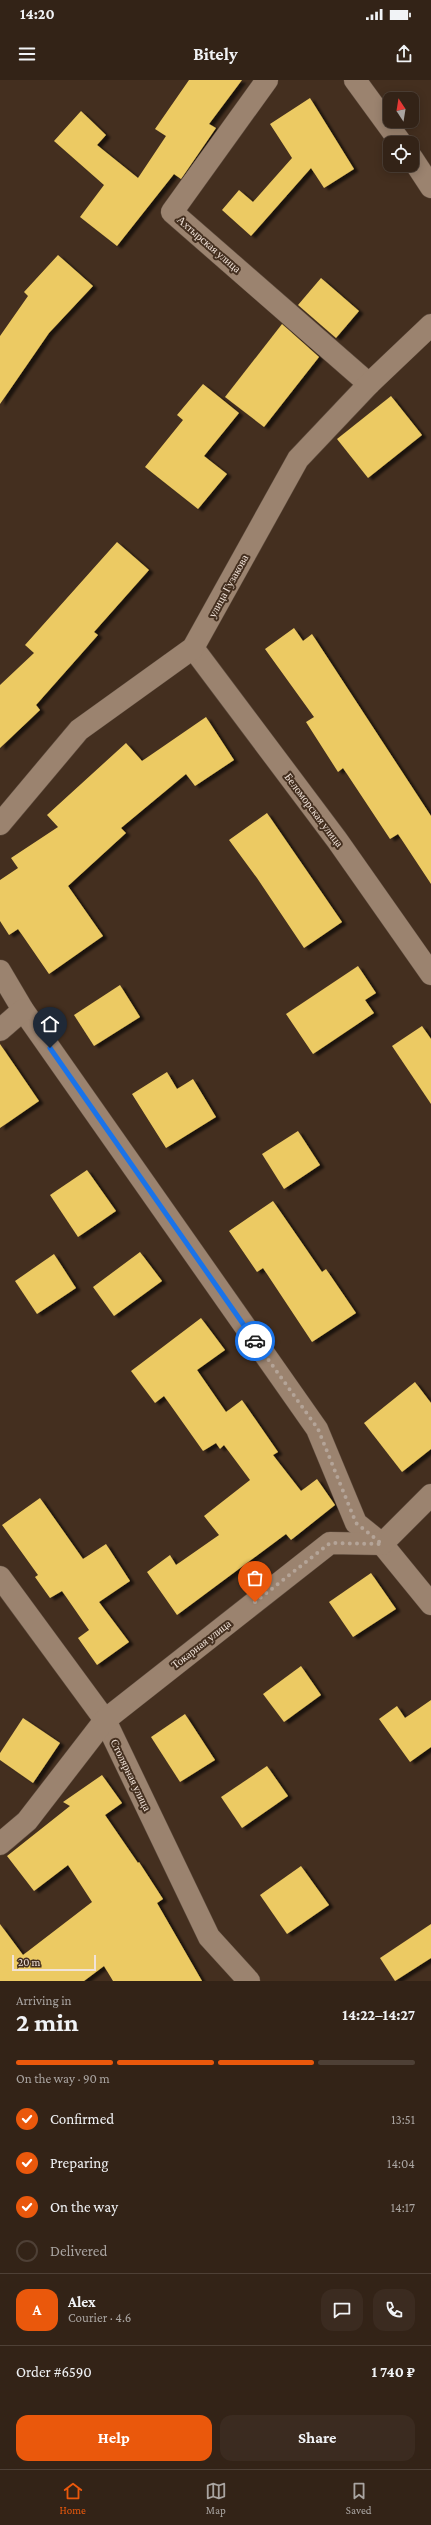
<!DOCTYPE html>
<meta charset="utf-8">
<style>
:root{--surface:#332317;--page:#3b2b20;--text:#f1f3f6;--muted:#a9a4a1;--line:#4e4036;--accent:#ea580c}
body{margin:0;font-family:"Crimson Pro",serif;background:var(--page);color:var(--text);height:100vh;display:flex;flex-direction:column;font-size:15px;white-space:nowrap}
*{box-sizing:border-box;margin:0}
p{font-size:13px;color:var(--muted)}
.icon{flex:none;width:22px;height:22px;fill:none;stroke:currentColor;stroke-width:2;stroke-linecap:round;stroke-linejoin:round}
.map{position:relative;height:1901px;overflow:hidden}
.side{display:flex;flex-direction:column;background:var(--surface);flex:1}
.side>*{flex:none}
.needle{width:26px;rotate:348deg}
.buttons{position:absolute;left:383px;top:12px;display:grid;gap:8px}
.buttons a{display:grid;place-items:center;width:36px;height:36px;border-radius:8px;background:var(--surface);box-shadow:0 2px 10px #0003,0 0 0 1px var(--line);font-size:20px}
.scale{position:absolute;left:12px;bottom:10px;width:84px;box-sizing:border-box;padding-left:4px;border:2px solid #f1e3d9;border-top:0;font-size:11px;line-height:14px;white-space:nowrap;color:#f1e3d9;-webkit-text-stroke:3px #442f1f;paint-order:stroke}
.pin{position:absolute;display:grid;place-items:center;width:34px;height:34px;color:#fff;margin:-41px -17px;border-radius:50% 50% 50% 0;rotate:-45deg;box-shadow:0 0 4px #0007}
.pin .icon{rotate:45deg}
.courier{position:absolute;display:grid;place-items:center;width:40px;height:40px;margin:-20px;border:3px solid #1a73e8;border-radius:50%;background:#fff;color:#222;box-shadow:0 1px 5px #0007}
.headline em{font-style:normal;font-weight:700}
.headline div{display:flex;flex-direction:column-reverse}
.headline{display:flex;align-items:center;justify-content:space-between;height:68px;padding:0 16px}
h1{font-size:26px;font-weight:700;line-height:30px}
.bar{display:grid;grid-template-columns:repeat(4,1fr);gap:6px 4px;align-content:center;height:48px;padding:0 16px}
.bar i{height:5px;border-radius:3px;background:var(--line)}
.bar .on{background:var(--accent)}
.bar p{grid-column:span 4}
.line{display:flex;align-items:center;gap:10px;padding:0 16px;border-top:1px solid var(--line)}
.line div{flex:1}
.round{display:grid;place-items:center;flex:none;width:42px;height:42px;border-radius:12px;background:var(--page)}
ol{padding:0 16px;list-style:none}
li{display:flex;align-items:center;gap:12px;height:44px}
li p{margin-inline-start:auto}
li .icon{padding:4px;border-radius:50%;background:var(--accent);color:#fff;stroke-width:4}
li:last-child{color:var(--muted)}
li i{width:22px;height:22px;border:2px solid var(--line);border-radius:50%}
.primary-button{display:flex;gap:8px;margin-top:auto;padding:8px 16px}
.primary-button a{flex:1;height:46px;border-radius:12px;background:var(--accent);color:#fff;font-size:16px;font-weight:700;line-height:46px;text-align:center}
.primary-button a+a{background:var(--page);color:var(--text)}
.status{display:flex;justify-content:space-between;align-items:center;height:28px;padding:0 20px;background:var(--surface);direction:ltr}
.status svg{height:11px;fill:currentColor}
header{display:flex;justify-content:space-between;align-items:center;height:52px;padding:0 16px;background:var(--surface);font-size:18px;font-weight:700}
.tab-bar{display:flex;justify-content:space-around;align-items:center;height:56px;border-top:1px solid var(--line);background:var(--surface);font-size:11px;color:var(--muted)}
.tab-bar a{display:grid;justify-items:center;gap:2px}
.tab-bar .on{color:var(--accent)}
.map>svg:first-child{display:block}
</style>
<div class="status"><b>14:20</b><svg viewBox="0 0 49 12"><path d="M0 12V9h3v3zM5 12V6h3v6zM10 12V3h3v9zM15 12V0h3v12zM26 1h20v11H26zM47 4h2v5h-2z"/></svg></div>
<header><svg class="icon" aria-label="menu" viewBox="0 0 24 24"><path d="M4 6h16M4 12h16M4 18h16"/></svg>Bitely<svg class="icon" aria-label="share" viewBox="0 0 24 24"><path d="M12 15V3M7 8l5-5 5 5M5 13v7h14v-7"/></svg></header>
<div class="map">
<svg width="431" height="1901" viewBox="0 0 431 1901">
<defs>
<filter id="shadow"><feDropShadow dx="4.5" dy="2.5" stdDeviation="1" flood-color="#0009"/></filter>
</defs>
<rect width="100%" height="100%" fill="#442f1f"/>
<g fill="#ecca63" filter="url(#shadow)">
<path d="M189 0H242L209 44 216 48 181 99 174 94 117 166 80 137 104 105 54 61 81 31 106 55 97 65 138 98 166 56 155 49Z"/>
<path d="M310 18 354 89 324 108 311 88 251 156 222 130 239 110 253 122 292 78 270 44Z"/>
<path d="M58 175 93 206 49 253 0 324V256L28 216 24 212Z"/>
<path d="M321 198 359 231 336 258 298 225Z"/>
<path d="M282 244 319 277 264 347 225 317Z"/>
<path d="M203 304 239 333 204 376 227 394 198 429 145 387 183 340 177 335Z"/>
<path d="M391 316 422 355 368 398 337 359Z"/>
<path d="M117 462 149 490 94 552 98 555 36 625 40 630 0 668V605L34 573 25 565Z"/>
<path d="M294 548 303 561 312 554 431 736V804L398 754 390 759 343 688 338 692 306 642 314 637 265 569Z"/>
<path d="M206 637 234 680 195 706 186 694 121 748 126 753 68 806 103 856 49 894 18 849 9 855 0 841V800L18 788 11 778 58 747 47 735 126 663 142 681Z"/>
<path d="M267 733 342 842 304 868 257 798 229 760Z"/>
<path d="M358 886 376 913 365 920 374 933 313 974 286 934Z"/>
<path d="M120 905 140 937 94 966 74 935Z"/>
<path d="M422 946 431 959V1024L392 966Z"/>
<path d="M0 964 39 1021 0 1048Z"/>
<path d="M167 992 177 1009 193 999 216 1037 166 1068 132 1014Z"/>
<path d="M298 1051 320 1085 284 1109 262 1074Z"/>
<path d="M87 1090 116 1131 78 1157 50 1115Z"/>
<path d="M273 1121 322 1192 326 1189 356 1233 312 1262 263 1188 257 1192 229 1151Z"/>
<path d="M140 1172 162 1201 114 1236 93 1207Z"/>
<path d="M54 1174 76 1208 37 1234 15 1201Z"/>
<path d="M201 1238 225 1270 197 1290 226 1332 242 1320 278 1372 273 1375 301 1411 317 1399 335 1425 291 1460 286 1454 177 1535 147 1492 170 1475 176 1485 219 1455 204 1436 250 1400 224 1365 220 1369 216 1363 203 1371 164 1316 155 1323 131 1291Z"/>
<path d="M415 1302 431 1323V1369L402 1392 364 1343Z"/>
<path d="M40 1418 83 1479 106 1464 130 1501 99 1522 129 1562 97 1585 78 1558 89 1550 62 1511 50 1518 35 1497 38 1495 2 1445Z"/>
<path d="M371 1493 396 1529 353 1557 329 1522Z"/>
<path d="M301 1586 321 1615 284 1642 263 1614Z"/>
<path d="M431 1620V1667L410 1682 379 1639 397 1626 405 1638Z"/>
<path d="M185 1634 215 1680 180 1702 151 1657Z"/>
<path d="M23 1638 60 1663 33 1703 0 1680V1673Z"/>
<path d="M267 1686 288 1716 242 1748 221 1717Z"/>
<path d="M102 1695 122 1723 105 1735 138 1783 139 1782 163 1819 157 1823 202 1901H113L104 1886 84 1901H0V1844L23 1875 92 1822 68 1785 34 1811 7 1776 70 1726 63 1722Z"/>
<path d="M301 1786 329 1825 287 1854 260 1815Z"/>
<path d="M431 1844V1878L395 1901 380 1878Z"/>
</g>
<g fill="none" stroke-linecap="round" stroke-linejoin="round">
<g stroke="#5e4c3e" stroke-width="23">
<g id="street">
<path d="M267 0 172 132 369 304"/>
<path d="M355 0 401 63"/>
<path d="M412 78 431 107"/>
<path d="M193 568 337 760 431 894"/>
<path d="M0 744 79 650 193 568 298 379 369 304 431 245"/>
<path d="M0 891 23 930 317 1349 356 1443 382 1464 431 1524"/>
<path d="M0 950 23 930"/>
<path d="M0 1497 105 1640 209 1857 249 1901"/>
<path d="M0 1764 27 1741 105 1640 330 1463 382 1464 431 1415"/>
</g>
</g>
<use href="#street" stroke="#9b836f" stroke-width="22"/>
</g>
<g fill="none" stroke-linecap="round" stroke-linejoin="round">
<path stroke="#b4a498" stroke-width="4" stroke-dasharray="0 7.2" d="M255 1522 330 1463 382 1464 356 1443 318 1349 255 1261"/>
<path stroke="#1a73e8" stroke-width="5" d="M50 968 255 1261"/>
</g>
<g text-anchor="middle" stroke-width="4" stroke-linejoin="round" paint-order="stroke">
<g font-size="11" fill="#f1e3d9" stroke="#442f1f">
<text transform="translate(209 164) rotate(41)" y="4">Ахтырская улица</text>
<text transform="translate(228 506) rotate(-61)" y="4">улица Гузакова</text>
<text transform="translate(314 730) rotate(53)" y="4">Беломорская улица</text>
<text transform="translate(201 1564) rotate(-38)" y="4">Токарная улица</text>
<text transform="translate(131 1695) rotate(64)" y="4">Столярная улица</text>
</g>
</g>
</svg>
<div class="buttons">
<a><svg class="needle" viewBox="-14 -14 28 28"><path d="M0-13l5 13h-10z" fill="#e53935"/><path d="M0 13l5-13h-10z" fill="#a9a4a1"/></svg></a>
<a><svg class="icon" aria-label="locate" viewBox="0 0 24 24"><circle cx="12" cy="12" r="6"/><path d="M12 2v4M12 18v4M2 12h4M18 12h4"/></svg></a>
</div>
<div class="scale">20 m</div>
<div class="pin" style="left:255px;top:1522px;background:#ea580c"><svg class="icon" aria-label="bag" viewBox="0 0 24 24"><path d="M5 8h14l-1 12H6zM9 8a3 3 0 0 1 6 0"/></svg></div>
<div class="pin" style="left:50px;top:968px;background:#1f2937"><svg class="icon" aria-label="home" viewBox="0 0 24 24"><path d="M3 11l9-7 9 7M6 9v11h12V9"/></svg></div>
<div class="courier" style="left:255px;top:1261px"><svg class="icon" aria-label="car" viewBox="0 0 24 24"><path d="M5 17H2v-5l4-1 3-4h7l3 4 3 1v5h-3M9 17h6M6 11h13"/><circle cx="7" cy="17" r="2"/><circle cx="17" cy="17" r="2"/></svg></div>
</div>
<section class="side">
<div class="headline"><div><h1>2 min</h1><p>Arriving in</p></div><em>14:22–14:27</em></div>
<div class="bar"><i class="on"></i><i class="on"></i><i class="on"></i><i></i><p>On the way · 90 m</p></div>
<ol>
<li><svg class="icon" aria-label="check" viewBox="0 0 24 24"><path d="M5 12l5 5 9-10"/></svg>Confirmed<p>13:51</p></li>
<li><svg class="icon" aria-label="check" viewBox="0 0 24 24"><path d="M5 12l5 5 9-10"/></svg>Preparing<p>14:04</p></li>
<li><svg class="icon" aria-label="check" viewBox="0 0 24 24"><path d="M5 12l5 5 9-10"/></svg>On the way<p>14:17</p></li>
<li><i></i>Delivered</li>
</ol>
<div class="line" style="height:72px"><b class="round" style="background:var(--accent);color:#fff">A</b><div><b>Alex</b><p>Courier · 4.6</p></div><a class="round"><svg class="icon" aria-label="chat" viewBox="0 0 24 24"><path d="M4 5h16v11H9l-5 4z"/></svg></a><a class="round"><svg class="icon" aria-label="phone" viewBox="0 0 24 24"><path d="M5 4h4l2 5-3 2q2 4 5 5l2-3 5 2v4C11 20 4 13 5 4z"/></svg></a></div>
<div class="line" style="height:52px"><div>Order #6590</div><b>1 740 ₽</b></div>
<div class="primary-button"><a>Help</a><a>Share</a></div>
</section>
<nav class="tab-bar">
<a class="on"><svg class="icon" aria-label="home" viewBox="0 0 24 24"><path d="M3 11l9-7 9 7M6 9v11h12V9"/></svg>Home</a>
<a><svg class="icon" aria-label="map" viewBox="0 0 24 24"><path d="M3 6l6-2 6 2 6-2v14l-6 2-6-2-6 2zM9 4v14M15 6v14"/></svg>Map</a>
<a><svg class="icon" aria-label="saved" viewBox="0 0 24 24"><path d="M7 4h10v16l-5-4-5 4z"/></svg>Saved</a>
</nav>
